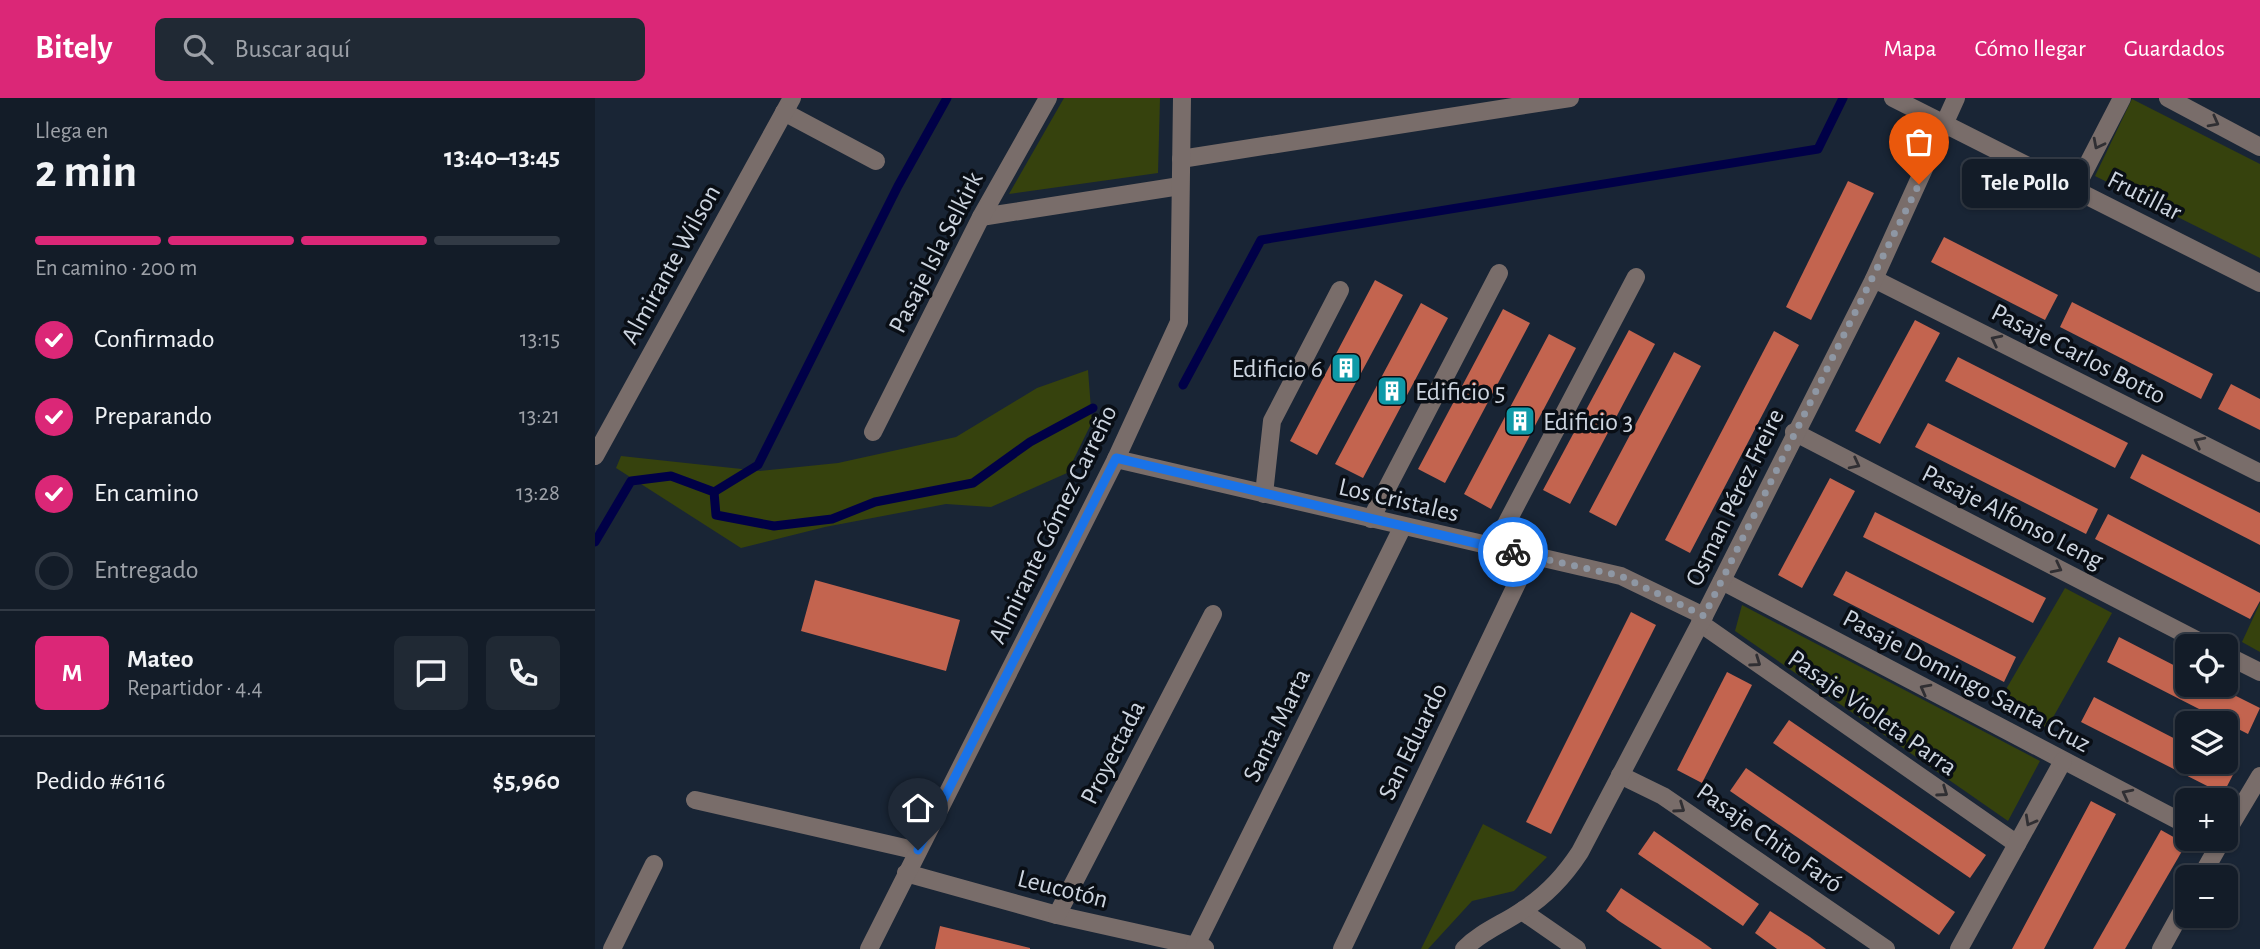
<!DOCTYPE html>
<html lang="es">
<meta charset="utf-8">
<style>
:root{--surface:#131c28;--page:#202934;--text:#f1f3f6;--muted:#9da1a8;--line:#323a45;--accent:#db2777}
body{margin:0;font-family:"Alegreya Sans",sans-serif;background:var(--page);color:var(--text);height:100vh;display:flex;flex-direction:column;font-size:26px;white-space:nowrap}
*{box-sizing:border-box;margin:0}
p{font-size:23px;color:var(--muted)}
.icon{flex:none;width:38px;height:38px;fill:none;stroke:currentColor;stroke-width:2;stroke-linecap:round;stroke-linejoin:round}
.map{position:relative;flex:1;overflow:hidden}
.sheet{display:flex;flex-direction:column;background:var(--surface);width:595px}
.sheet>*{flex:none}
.tools{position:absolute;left:1580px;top:536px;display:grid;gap:14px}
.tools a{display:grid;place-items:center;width:63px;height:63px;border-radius:10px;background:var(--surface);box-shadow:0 2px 5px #0004,0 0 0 2px var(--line);font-size:35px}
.pin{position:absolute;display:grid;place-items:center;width:60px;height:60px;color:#fff;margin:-72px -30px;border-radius:50% 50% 50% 0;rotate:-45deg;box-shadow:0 0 7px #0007}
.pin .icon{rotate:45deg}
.courier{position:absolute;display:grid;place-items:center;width:70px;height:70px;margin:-35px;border:5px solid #1a73e8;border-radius:50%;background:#fff;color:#222;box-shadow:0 2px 9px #0007}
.bubble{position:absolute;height:49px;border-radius:10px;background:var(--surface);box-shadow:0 2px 5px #0004,0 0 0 2px var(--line);font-size:23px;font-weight:700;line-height:49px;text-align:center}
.headline em{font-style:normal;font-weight:700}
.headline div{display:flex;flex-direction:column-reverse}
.headline{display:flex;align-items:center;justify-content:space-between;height:119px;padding:0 35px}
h1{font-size:46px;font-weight:700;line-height:52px}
.bar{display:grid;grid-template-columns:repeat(4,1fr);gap:10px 7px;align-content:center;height:84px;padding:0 35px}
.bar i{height:9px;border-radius:5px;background:var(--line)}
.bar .current{background:var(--accent)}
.bar p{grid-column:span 4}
.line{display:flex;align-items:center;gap:18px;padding:0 35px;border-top:2px solid var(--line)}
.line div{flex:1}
.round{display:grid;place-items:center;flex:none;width:74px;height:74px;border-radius:10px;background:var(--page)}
ol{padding:0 35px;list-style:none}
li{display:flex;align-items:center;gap:21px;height:77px}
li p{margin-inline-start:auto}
li .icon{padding:7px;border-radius:50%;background:var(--accent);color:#fff;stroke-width:4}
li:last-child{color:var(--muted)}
li i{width:38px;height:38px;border:4px solid var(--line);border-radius:50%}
header{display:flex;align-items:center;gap:42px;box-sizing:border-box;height:98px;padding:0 35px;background:var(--accent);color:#fff}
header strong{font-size:33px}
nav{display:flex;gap:38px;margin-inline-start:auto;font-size:24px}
.search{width:490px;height:63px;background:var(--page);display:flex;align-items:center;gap:18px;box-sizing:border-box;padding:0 24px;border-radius:10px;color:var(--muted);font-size:26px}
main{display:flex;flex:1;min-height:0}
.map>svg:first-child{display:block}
</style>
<header>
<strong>Bitely</strong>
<div class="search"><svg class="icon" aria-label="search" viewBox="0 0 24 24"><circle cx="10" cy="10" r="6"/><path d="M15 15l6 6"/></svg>Buscar aquí</div>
<nav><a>Mapa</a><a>Cómo llegar</a><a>Guardados</a></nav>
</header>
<main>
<section class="sheet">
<div class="headline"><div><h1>2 min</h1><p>Llega en</p></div><em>13:40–13:45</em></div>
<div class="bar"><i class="current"></i><i class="current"></i><i class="current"></i><i></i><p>En camino · 200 m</p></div>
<ol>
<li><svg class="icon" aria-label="check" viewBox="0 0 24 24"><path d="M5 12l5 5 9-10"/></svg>Confirmado<p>13:15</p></li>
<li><svg class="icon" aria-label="check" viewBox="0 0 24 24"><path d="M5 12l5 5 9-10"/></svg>Preparando<p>13:21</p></li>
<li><svg class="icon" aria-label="check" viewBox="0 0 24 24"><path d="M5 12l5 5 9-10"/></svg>En camino<p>13:28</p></li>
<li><i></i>Entregado</li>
</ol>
<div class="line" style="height:126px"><b class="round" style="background:var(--accent);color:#fff">M</b><div><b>Mateo</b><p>Repartidor · 4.4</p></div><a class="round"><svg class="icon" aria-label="chat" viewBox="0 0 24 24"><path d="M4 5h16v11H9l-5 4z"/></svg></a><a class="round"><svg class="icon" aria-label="phone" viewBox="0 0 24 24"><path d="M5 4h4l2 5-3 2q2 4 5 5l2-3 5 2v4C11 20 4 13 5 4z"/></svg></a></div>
<div class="line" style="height:91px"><div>Pedido #6116</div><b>$5,960</b></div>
</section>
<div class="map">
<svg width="1665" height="851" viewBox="0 0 1665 851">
<rect width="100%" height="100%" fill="#192535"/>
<g fill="#36420d">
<path d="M469 0H565L563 75 414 96Z"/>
<path d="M1537 1 1665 66V160L1500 78Z"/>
<path d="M493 272 497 324 472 375 396 409 351 406 230 429 146 450 21 370 26 358 165 373 243 365 361 339 442 290Z"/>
<path d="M1470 490 1517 515 1452 630 1403 605Z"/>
<path d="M1665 505V554L1647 544Z"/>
<path d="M1147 507 1445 663 1413 723 1140 533Z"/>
<path d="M888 726 952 759 919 793 877 803 833 851H826Z"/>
</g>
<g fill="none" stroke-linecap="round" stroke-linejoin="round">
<g stroke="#000047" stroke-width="9">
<path d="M588 287 666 142 1223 51 1248 0"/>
<path d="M119 394 163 367 303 88 352 0"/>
<path d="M0 444 36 383 76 378 119 394 121 417 179 428 237 421 280 404 378 385 435 344 498 310"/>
</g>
</g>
<g fill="#c3644f">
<path d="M1253 83 1279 95 1216 222 1191 209Z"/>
<path d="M1349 139 1463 197 1450 222 1336 164Z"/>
<path d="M780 182 808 197 722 357 695 343Z"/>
<path d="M1477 204 1618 276 1606 301 1465 229Z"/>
<path d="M826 205 853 220 768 380 740 366Z"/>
<path d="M908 211 935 225 850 385 823 371Z"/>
<path d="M1320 222 1345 235 1285 346 1260 333Z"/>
<path d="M1034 232 1060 246 975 406 948 392Z"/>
<path d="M1179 233 1204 247 1095 455 1070 442Z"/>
<path d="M954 236 981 250 896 411 869 396Z"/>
<path d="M1079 254 1106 268 1021 428 994 414Z"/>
<path d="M1363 259 1533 345 1520 370 1350 283Z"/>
<path d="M1636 286 1665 301V332L1623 311Z"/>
<path d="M1333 325 1503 411 1491 436 1320 349Z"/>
<path d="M1547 356 1665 415V447L1535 380Z"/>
<path d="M1235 380 1260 393 1207 490 1183 477Z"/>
<path d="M1280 414 1451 500 1438 525 1268 439Z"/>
<path d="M1513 416 1665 495V503L1655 521 1500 441Z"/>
<path d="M1251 473 1421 559 1409 584 1238 497Z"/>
<path d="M220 482 365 522 351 573 206 533Z"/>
<path d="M1036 514 1061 527 956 736 931 724Z"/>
<path d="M1524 539 1592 574V586H1617L1665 610 1653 636 1512 564Z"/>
<path d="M1132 574 1157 587 1107 685 1082 672Z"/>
<path d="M1499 599 1592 647V663H1625L1641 671 1628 696 1486 624Z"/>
<path d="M1194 622 1391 757 1375 780 1178 645Z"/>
<path d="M1151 670 1360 814 1344 837 1135 693Z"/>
<path d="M1496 703 1521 716 1491 772 1449 851H1417Z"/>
<path d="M1566 732 1591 746 1583 760 1530 851H1498Z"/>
<path d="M1059 733 1164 806 1148 828 1043 756Z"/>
<path d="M1026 790 1106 843 1117 851H1067L1024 823 1011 813Z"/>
<path d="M1175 813 1215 839 1231 851H1182L1160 835Z"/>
<path d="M345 828 435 850V851H340Z"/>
</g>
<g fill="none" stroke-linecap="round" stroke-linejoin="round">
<g stroke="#796d6a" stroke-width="18">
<path d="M1298 0 1665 185"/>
<path d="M1573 0 1665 49"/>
<path d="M189 14 281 63"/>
<path d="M586 61 975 0"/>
<path d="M1480 91 1527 0"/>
<path d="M386 119 585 88"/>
<path d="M1279 181 1665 375"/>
<path d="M278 334 386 119 453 0"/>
<path d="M1199 334 1613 548"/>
<path d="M0 358 197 0"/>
<path d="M521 361 1026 478 1109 518"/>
<path d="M669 396 677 323 745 192"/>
<path d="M776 421 904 175"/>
<path d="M899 449 1041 179"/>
<path d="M1127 483 1592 727"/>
<path d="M1105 525 1422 746"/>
<path d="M1631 557 1665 574"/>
<path d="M1025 677 1068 698 1291 851"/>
<path d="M100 702 323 753"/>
<path d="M1631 735 1665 678"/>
<path d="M311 775 462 817 610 850"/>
<path d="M1606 779 1628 740"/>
<path d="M927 813 982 851"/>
<path d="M462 817 618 516"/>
<path d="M600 849 808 428"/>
<path d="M17 851 59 766"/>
<path d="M274 851 521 361 584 224 587 0"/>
<path d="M747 851 935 458"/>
<path d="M869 851C887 833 908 826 928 812 952 797 970 777 985 754L1109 518 1279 181 1361 0"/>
<path d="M1364 851 1468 663"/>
<path d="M1566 851 1592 804"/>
</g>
</g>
<defs><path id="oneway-chevron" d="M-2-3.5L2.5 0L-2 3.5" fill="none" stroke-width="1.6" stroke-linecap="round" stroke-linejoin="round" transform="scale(1.75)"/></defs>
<g stroke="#302f33">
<use href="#oneway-chevron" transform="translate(1619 24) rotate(28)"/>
<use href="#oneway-chevron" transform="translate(1503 46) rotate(117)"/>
<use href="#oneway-chevron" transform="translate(1401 242) rotate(-153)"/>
<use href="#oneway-chevron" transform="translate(1604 344) rotate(-153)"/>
<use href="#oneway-chevron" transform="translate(1260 366) rotate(27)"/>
<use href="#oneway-chevron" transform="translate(1462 470) rotate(27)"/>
<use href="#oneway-chevron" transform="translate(1161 564) rotate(35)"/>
<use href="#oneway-chevron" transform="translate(1330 591) rotate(-152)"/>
<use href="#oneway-chevron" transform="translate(1348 694) rotate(35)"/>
<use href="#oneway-chevron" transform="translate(1532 696) rotate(-153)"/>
<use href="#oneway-chevron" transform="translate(1085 710) rotate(35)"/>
<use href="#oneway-chevron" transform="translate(1435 723) rotate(119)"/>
</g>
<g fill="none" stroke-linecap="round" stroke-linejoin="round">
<path stroke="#8e97a4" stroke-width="7" stroke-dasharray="0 12.6" d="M918 454 1026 478 1109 518 1324 86"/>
<path stroke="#1a73e8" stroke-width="9" d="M323 752 521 360 918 454"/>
</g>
<defs>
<g id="building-square" transform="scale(1.575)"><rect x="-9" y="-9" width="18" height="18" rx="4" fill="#0f9aa8" stroke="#090e15"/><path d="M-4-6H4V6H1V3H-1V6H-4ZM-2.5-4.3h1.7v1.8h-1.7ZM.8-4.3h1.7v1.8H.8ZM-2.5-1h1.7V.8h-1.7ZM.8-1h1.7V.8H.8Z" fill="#fff"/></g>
</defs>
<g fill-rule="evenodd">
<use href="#building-square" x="751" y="270"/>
<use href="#building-square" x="797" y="293"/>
<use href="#building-square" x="925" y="323"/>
</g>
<g text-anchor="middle" stroke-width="7" stroke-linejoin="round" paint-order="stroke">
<g font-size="26" fill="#cdd5e0" stroke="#090e15">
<text transform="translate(1550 97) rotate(27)" y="9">Frutillar</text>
<text transform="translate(340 154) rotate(-63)" y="9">Pasaje Isla Selkirk</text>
<text transform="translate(75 166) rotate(-61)" y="9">Almirante Wilson</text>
<text transform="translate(1484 255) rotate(27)" y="9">Pasaje Carlos Botto</text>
<text transform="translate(1139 399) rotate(-64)" y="9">Osman Pérez Freire</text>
<text transform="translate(804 401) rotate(13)" y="9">Los Cristales</text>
<text transform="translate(1418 418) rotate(27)" y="9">Pasaje Alfonso Leng</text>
<text transform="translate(457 426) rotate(-64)" y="9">Almirante Gómez Carreño</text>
<text transform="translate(1372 582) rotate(28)" y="9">Pasaje Domingo Santa Cruz</text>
<text transform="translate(1278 614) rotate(35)" y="9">Pasaje Violeta Parra</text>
<text transform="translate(681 627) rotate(-64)" y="9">Santa Marta</text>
<text transform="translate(817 643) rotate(-64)" y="9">San Eduardo</text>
<text transform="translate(517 654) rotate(-63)" y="9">Proyectada</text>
<text transform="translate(1175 739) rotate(35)" y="9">Pasaje Chito Faró</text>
<text transform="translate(468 790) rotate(14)" y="9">Leucotón</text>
</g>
<g font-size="26" fill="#cdd5e0" stroke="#090e15" text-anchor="start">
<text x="728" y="279" text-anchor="end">Edificio 6</text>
<text x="820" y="302">Edificio 5</text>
<text x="948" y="332">Edificio 3</text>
</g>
</g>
</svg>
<div class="tools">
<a><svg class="icon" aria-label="locate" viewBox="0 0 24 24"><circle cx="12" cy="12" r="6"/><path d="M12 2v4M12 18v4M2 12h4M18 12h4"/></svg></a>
<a><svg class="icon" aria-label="layers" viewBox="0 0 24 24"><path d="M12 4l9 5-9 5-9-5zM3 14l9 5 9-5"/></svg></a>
<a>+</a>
<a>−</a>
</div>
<div class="pin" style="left:1324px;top:86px;background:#ea580c"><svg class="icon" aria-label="bag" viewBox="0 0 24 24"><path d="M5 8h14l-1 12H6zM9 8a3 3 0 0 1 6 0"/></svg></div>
<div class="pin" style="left:323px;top:752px;background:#1f2937"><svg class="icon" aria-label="home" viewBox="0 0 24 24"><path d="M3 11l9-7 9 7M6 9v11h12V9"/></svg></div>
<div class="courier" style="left:918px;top:454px"><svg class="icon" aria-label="bike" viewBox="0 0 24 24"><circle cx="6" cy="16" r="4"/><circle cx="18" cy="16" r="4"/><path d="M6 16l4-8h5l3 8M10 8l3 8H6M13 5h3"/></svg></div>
<div class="bubble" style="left:1367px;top:61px;width:126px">Tele Pollo</div>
</div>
</main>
